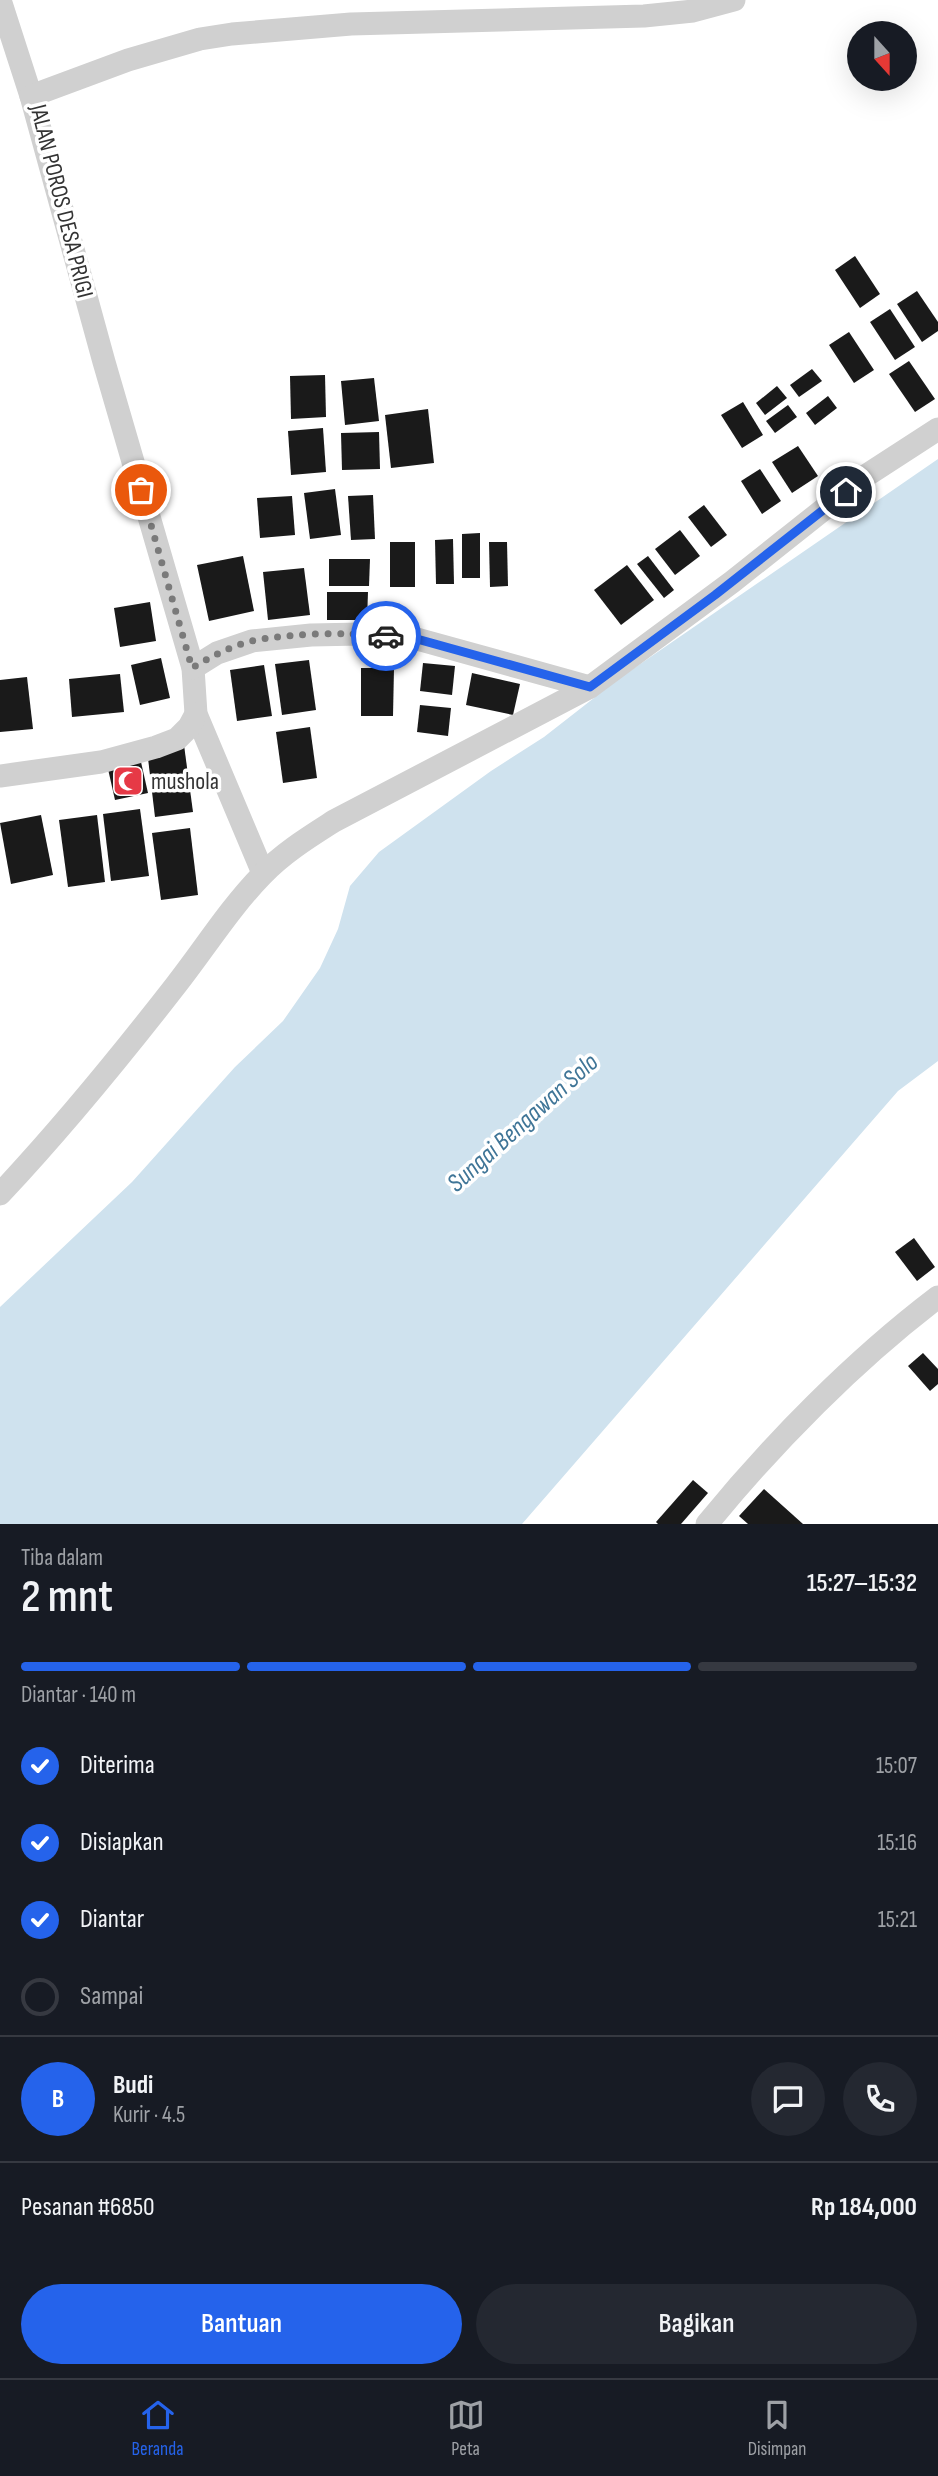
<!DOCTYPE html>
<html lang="id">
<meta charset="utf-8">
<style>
:root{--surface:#171b24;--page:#242831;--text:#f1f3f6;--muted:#9ea1a6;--line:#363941;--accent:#2563eb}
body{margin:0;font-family:"Sofia Sans Condensed",sans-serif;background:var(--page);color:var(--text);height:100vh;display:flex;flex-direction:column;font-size:26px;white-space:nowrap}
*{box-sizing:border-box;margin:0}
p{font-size:23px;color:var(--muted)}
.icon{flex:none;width:38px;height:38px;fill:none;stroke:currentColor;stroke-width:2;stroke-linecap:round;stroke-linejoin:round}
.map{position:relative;height:1524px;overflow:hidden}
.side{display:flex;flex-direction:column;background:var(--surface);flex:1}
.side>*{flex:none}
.needle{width:46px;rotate:159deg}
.controls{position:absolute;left:847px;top:21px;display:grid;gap:14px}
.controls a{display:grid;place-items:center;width:70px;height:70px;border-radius:50%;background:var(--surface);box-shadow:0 7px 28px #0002;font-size:35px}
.pin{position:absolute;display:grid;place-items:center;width:60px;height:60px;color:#fff;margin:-30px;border:4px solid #fff;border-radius:50%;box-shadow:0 2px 7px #0007}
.courier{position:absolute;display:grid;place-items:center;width:70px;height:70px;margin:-35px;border:5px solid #2563eb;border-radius:50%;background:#fff;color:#222;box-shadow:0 2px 9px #0007}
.summary em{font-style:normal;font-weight:600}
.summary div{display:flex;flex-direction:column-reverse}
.summary{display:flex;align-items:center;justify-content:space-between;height:119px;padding:0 21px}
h1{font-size:46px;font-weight:600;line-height:52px}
.bar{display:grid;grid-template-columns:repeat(4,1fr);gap:10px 7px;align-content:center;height:84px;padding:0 21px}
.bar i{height:9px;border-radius:5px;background:var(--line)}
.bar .selected{background:var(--accent)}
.bar p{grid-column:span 4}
.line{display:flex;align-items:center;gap:18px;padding:0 21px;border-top:2px solid var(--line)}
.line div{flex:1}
.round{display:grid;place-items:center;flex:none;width:74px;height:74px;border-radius:37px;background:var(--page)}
ol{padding:0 21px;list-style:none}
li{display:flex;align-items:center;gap:21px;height:77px}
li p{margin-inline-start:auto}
li .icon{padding:7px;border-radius:50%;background:var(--accent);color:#fff;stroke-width:4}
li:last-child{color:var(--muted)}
li i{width:38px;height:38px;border:4px solid var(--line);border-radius:50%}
.action{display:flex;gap:14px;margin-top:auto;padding:14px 21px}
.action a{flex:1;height:80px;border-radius:42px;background:var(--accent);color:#fff;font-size:28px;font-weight:600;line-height:80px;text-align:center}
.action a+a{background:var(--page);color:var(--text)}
.dock{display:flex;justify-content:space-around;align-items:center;height:98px;border-top:2px solid var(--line);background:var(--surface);font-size:19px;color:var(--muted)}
.dock a{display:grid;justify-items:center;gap:4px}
.dock .selected{color:var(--accent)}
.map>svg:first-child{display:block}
</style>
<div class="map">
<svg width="938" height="1524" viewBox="0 0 938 1524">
<rect width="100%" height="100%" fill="#fff"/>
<path fill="#cfe2ee" d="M938 459V1061L898 1091 522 1524H0V1307L132 1182 235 1067 283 1021 320 968 338 929 350 886 379 852 491 771 544 737 617 680Z"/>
<g fill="#1a1a1a">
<path d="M855 256 880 294 860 308 835 270Z"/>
<path d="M917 291 938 322V331L922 342 897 304Z"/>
<path d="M890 309 915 347 895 360 870 322Z"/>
<path d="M849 332 874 370 854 383 829 345Z"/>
<path d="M909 361 935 399 915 412 889 374Z"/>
<path d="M812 369 822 381 799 397 790 385Z"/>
<path d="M325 375 326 417 291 419 290 376Z"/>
<path d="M374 378 379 421 345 425 341 381Z"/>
<path d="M777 386 787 398 765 415 756 403Z"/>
<path d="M828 396 837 408 815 425 806 413Z"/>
<path d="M743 402 763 435 742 448 721 415Z"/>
<path d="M788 405 797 417 775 433 766 421Z"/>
<path d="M428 409 434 463 391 468 385 415Z"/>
<path d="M323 428 326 472 291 475 288 431Z"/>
<path d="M379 432 380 469 342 470 341 433Z"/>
<path d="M798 446 818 476 792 493 772 462Z"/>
<path d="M760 469 781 501 762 514 741 481Z"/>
<path d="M335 489 341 535 310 539 304 493Z"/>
<path d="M373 495 375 539 351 540 348 496Z"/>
<path d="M292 496 295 535 260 538 257 498Z"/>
<path d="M704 505 727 535 711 547 688 517Z"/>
<path d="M680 530 700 556 675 575 655 549Z"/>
<path d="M480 533V578H462V534Z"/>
<path d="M453 539 454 584H436L435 540Z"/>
<rect x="390" y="542" width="25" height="45"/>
<path d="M489 542H507L508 586 490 587Z"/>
<path d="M243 556 254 611 209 621 197 565Z"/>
<path d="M648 556 674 590 664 598 637 564Z"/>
<path d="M329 559H370L369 586H329Z"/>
<path d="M627 565 654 600 621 625 594 590Z"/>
<path d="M304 568 310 615 268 620 263 572Z"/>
<path d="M327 592H368L367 620H327Z"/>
<path d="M150 602 156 641 120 647 114 608Z"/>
<path d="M161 658 170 698 140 705 131 665Z"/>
<path d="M309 660 316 710 282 715 275 664Z"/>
<path d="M423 663 455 666 452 695 420 691Z"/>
<path d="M264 665 272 716 237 721 230 670Z"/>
<path d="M361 668H394L393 716H361Z"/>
<path d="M472 673 520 684 513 715 466 705Z"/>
<path d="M120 674 124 712 72 717 69 679Z"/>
<path d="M27 677 33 729 0 732V680Z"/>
<path d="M420 705 451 708 448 736 417 732Z"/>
<path d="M310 727 317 778 283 783 276 732Z"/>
<path d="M184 745 193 812 155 817 147 750Z"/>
<path d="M141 762 148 793 115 800 108 769Z"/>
<path d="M140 809 149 876 111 881 103 814Z"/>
<path d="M41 815 53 875 11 884 0 823Z"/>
<path d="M97 815 105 882 68 887 59 820Z"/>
<path d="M190 828 198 895 161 900 152 833Z"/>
<path d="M914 1238 935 1267 917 1281 895 1252Z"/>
<path d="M923 1353 938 1369V1384L930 1391 908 1366Z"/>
<path d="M693 1480 708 1493 681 1524H658L656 1522Z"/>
<path d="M764 1489 803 1524H748L739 1516Z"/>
</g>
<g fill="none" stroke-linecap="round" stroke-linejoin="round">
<g stroke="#d0d0d0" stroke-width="23">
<path d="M0 0 31 96 104 362 193 668 196 714 263 873"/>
<path d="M31 96 128 60 200 39 232 34 351 24 644 16 693 11 734 0"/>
<path d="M193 668 217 653 252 641 311 635 361 634 417 639 590 687"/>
<path d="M0 776 101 762 156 747 177 739 189 727 196 714"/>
<path d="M0 1194C62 1128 120 1057 176 985 205 948 229 909 262 875 283 853 309 837 334 821L590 687 732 582 867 475 938 429"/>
<path d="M707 1524C773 1443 855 1360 938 1297"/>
</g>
</g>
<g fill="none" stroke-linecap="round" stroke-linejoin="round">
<path stroke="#7a7a7a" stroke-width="7" stroke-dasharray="0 12.6" d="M141 490 192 668C211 657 230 646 252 641 289 633 348 632 386 636"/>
<path stroke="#2563eb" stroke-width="9" d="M386 636 417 639 590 687 715 595 846 492"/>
</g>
<defs>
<g id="mosque-square" transform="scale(1.575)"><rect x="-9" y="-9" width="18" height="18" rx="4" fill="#e63946" stroke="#fff"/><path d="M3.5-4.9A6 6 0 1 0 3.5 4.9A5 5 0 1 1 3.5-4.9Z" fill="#fff"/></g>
</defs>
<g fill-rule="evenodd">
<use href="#mosque-square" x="128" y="781"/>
</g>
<g text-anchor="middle" stroke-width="7" stroke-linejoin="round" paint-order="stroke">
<g font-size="24" fill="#333" stroke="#fff">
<text transform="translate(62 201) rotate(76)" y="8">JALAN POROS DESA PRIGI</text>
</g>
<g font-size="24" fill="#333" stroke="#fff" text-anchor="start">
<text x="151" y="789">mushola</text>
</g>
<g font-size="26" font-style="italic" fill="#3f7597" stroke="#fff">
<text transform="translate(522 1122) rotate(-42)" y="9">Sungai Bengawan Solo</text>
</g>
</g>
</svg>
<div class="controls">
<a><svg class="needle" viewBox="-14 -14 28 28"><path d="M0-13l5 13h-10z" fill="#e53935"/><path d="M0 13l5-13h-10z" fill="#9ea1a6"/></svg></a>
</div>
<div class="pin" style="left:141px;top:490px;background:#ea580c"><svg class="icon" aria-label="bag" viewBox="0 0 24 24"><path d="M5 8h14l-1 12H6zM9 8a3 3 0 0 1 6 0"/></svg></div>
<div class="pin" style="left:846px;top:492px;background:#1f2937"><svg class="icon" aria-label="home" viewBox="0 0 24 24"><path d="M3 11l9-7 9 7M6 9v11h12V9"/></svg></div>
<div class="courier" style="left:386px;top:636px"><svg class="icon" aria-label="car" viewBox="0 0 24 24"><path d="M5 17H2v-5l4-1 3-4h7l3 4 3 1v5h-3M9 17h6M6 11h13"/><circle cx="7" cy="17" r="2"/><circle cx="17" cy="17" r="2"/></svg></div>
</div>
<section class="side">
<div class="summary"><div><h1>2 mnt</h1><p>Tiba dalam</p></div><em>15:27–15:32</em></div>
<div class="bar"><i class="selected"></i><i class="selected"></i><i class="selected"></i><i></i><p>Diantar · 140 m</p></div>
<ol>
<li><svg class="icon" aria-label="check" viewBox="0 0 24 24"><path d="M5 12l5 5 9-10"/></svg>Diterima<p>15:07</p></li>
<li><svg class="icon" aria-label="check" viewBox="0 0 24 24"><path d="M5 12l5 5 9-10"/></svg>Disiapkan<p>15:16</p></li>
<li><svg class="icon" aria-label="check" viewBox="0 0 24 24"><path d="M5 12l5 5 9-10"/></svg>Diantar<p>15:21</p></li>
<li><i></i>Sampai</li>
</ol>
<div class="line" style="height:126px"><b class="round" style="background:var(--accent);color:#fff">B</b><div><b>Budi</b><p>Kurir · 4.5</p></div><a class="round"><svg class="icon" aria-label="chat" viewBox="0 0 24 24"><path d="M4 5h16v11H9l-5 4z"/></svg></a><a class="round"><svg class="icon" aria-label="phone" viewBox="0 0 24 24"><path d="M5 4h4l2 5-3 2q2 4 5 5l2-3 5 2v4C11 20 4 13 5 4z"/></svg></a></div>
<div class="line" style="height:91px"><div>Pesanan #6850</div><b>Rp 184,000</b></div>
<div class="action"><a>Bantuan</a><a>Bagikan</a></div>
</section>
<nav class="dock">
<a class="selected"><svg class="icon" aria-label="home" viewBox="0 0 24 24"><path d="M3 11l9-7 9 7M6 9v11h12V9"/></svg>Beranda</a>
<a><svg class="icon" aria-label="map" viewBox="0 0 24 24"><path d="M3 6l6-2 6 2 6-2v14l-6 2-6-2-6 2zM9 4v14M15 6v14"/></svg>Peta</a>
<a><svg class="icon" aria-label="saved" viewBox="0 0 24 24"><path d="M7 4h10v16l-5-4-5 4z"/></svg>Disimpan</a>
</nav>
